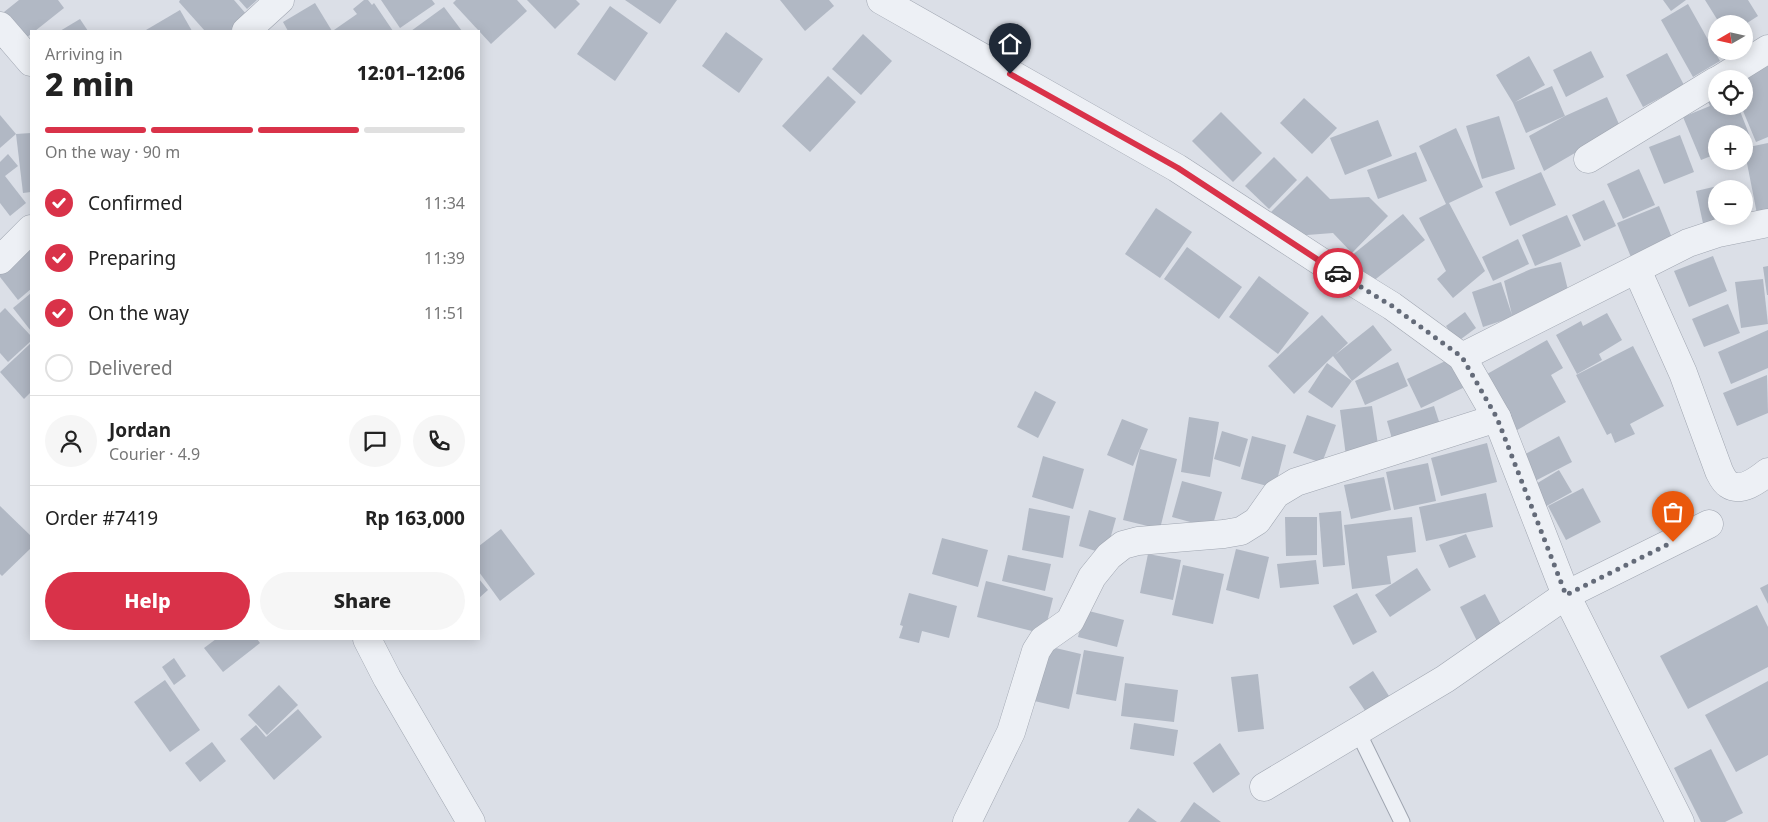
<!DOCTYPE html>
<meta charset="utf-8">
<style>
:root{--surface:#fff;--page:#f6f6f6;--text:#222;--muted:#767676;--line:#e0e0e0;--accent:#d93249}
body{margin:0;font-family:"Noto Sans",sans-serif;background:var(--page);color:var(--text);height:100vh;display:flex;flex-direction:column;font-size:19px;white-space:nowrap}
*{box-sizing:border-box;margin:0}
p{font-size:16px;color:var(--muted)}
.icon{flex:none;width:28px;height:28px;fill:none;stroke:currentColor;stroke-width:2;stroke-linecap:round;stroke-linejoin:round}
.map{position:relative;flex:1;overflow:hidden}
.details{position:absolute;left:30px;top:30px;width:450px;height:610px;display:flex;flex-direction:column;background:var(--surface);border-radius:0px;box-shadow:0 2px 12px #0003}
.details>*{flex:none}
.needle{width:32px;rotate:261deg}
.controls{position:absolute;left:1708px;top:15px;display:grid;gap:10px}
.controls a{display:grid;place-items:center;width:45px;height:45px;border-radius:50%;background:var(--surface);box-shadow:0 2px 12px #0003;font-size:25px}
.pin{position:absolute;display:grid;place-items:center;width:42px;height:42px;color:#fff;margin:-51px -21px;border-radius:50% 50% 50% 0;rotate:-45deg;box-shadow:0 0 5px #0007}
.pin .icon{rotate:45deg}
.courier{position:absolute;display:grid;place-items:center;width:50px;height:50px;margin:-25px;border:4px solid #d93249;border-radius:50%;background:#fff;color:#222;box-shadow:0 1px 6px #0007}
.summary em{font-style:normal;font-weight:800}
.summary div{display:flex;flex-direction:column-reverse}
.summary{display:flex;align-items:center;justify-content:space-between;height:85px;padding:0 15px}
h1{font-size:32px;font-weight:800;line-height:38px}
.bar{display:grid;grid-template-columns:repeat(4,1fr);gap:8px 5px;align-content:center;height:60px;padding:0 15px}
.bar i{height:6px;border-radius:4px;background:var(--line)}
.bar .active{background:var(--accent)}
.bar p{grid-column:span 4}
.line{display:flex;align-items:center;gap:12px;padding:0 15px;border-top:1px solid var(--line)}
.line div{flex:1}
.round{display:grid;place-items:center;flex:none;width:52px;height:52px;border-radius:26px;background:var(--page)}
ol{padding:0 15px;list-style:none}
li{display:flex;align-items:center;gap:15px;height:55px}
li p{margin-inline-start:auto}
li .icon{padding:5px;border-radius:50%;background:var(--accent);color:#fff;stroke-width:4}
li:last-child{color:var(--muted)}
li i{width:28px;height:28px;border:2px solid var(--line);border-radius:50%}
.action{display:flex;gap:10px;margin-top:auto;padding:10px 15px}
.action a{flex:1;height:58px;border-radius:30px;background:var(--accent);color:#fff;font-size:20px;font-weight:800;line-height:58px;text-align:center}
.action a+a{background:var(--page);color:var(--text)}
.map>svg:first-child{display:block}
</style>
<div class="map">
<svg width="1768" height="822" viewBox="0 0 1768 822">
<rect width="100%" height="100%" fill="#dbdfe7"/>
<g fill="#b1b8c4">
<path d="M19 0H58L64 8 35 31H31V34L25 39 4 12Z"/>
<path d="M180 0H234L247 15 230 31H205L179 2Z"/>
<path d="M239 0H257L247 9Z"/>
<path d="M364 0H368L372 5 374 3 393 31H335L334 30 357 14 353 9Z"/>
<path d="M381 0H432L435 4 400 28Z"/>
<path d="M456 0H517L527 11 491 44 453 3Z"/>
<path d="M527 0H576L580 4 555 29Z"/>
<path d="M625 0H677L660 24Z"/>
<path d="M780 0H829L834 6 805 31Z"/>
<path d="M1663 0H1686L1671 11Z"/>
<path d="M1705 0H1748L1758 16 1744 25V24H1720Z"/>
<path d="M315 3 332 31H288L283 22Z"/>
<path d="M1688 4 1720 61 1693 77 1661 20Z"/>
<path d="M610 6 648 33 615 81 577 54Z"/>
<path d="M444 7 462 31H411Z"/>
<path d="M180 10 192 31H147L146 30Z"/>
<path d="M80 19 88 31H60Z"/>
<path d="M726 32 763 59 739 93 702 66Z"/>
<path d="M863 34 892 61 861 95 832 69Z"/>
<path d="M1591 51 1604 77 1566 97 1553 70Z"/>
<path d="M1667 53 1684 85 1643 107 1626 75Z"/>
<path d="M1529 56 1545 85 1515 102 1552 86 1565 116 1526 133 1513 103 1496 75Z"/>
<path d="M1768 65V137L1756 142 1741 106H1744V79Z"/>
<path d="M828 76 856 102 810 152 782 126Z"/>
<path d="M1716 94V106H1738L1751 139 1744 142V134H1716V154L1701 160 1683 117 1710 106 1707 99Z"/>
<path d="M1607 97 1622 131 1580 150 1544 171 1529 136 1565 116Z"/>
<path d="M1304 98 1337 128 1312 154 1280 123Z"/>
<path d="M1221 112 1262 153 1233 182 1192 141Z"/>
<path d="M0 115 16 134 0 148Z"/>
<path d="M1499 116 1515 169 1482 179 1466 126Z"/>
<path d="M1378 120 1392 156 1345 175 1330 138Z"/>
<path d="M1456 128 1483 187 1449 203 1485 271 1453 298 1437 279 1446 271 1419 218 1446 204 1419 146Z"/>
<path d="M31 133V192L23 193 16 134Z"/>
<path d="M1680 135 1694 172 1664 184 1649 147Z"/>
<path d="M1768 143V217L1758 219 1744 148Z"/>
<path d="M1416 152 1427 181 1378 199 1367 170Z"/>
<path d="M8 154 18 166 5 176 26 203 10 216 0 203V162Z"/>
<path d="M1274 157 1297 180 1269 209 1245 186Z"/>
<path d="M1639 169 1655 205 1623 219 1607 184Z"/>
<path d="M1541 172 1556 205 1510 226 1495 192Z"/>
<path d="M1307 176 1330 199 1369 197 1388 216 1352 253 1333 233 1294 236 1271 212Z"/>
<path d="M1735 182 1736 189H1716V216H1742L1704 228 1696 191Z"/>
<path d="M1604 200 1616 226 1584 241 1572 215Z"/>
<path d="M1659 206 1675 245 1633 262 1617 223Z"/>
<path d="M1156 208 1192 232 1160 278 1125 254Z"/>
<path d="M1403 214 1425 240 1372 282 1351 256Z"/>
<path d="M1567 215 1581 246 1535 266 1522 235Z"/>
<path d="M1518 239 1529 264 1493 281 1482 257Z"/>
<path d="M31 244V289L18 300 0 277V269Z"/>
<path d="M1187 247 1242 287 1219 319 1164 279Z"/>
<path d="M1713 256 1727 291 1689 307 1674 271Z"/>
<path d="M1561 262 1570 298 1483 327 1472 292 1501 282 1512 315 1504 281 1531 269Z"/>
<path d="M1768 266V295H1767L1763 267Z"/>
<path d="M1259 276 1309 313 1278 354 1229 317Z"/>
<path d="M1763 279 1768 324 1741 328 1735 282Z"/>
<path d="M31 293V331L13 308Z"/>
<path d="M1728 304 1740 333 1704 347 1692 319Z"/>
<path d="M5 308 31 336V341L8 362 0 353V313Z"/>
<path d="M1465 312 1476 328 1457 342 1446 326Z"/>
<path d="M1607 313 1622 340 1599 354 1602 360 1577 374 1556 335 1581 321 1583 326Z"/>
<path d="M1322 315 1348 343 1335 355 1373 325 1392 350 1352 381 1333 356 1294 394 1268 366Z"/>
<path d="M1768 330V368L1731 384 1718 352Z"/>
<path d="M1547 340 1563 368 1551 375 1566 402 1512 433 1480 378Z"/>
<path d="M31 343V392L24 399 0 372Z"/>
<path d="M1633 346 1664 406 1630 424 1635 434 1615 443 1611 433 1607 435 1576 375Z"/>
<path d="M1454 357 1467 386 1421 408 1407 379Z"/>
<path d="M1398 362 1408 386 1365 405 1355 381Z"/>
<path d="M1327 363 1352 381 1332 408 1308 392Z"/>
<path d="M1767 375 1768 413 1737 426 1723 393Z"/>
<path d="M1035 391 1056 402 1038 438 1017 427Z"/>
<path d="M1372 406 1379 451 1346 456 1340 410Z"/>
<path d="M1434 406 1442 431 1394 446 1387 421Z"/>
<path d="M1307 415 1336 425 1322 463 1293 453Z"/>
<path d="M1189 417 1219 422 1210 477 1181 472Z"/>
<path d="M1122 419 1148 429 1133 466 1107 455Z"/>
<path d="M1222 431 1248 439 1240 467 1214 459Z"/>
<path d="M1252 436 1286 445 1275 488 1241 479Z"/>
<path d="M1559 436 1572 462 1533 482 1520 457Z"/>
<path d="M1487 443 1497 482 1441 496 1431 458Z"/>
<path d="M1140 449 1177 459 1160 529 1123 520Z"/>
<path d="M1043 456 1084 469 1073 509 1032 497Z"/>
<path d="M1428 463 1436 501 1394 510 1386 472Z"/>
<path d="M1559 470 1572 492 1543 508 1531 487Z"/>
<path d="M1384 477 1391 510 1351 519 1344 485Z"/>
<path d="M1182 481 1222 492 1212 528 1172 517Z"/>
<path d="M1583 488 1601 522 1566 540 1548 506Z"/>
<path d="M1486 493 1493 527 1426 541 1419 507Z"/>
<path d="M0 506 31 536V548L2 576 0 574Z"/>
<path d="M1029 508 1070 516 1063 558 1022 550Z"/>
<path d="M1089 510 1116 518 1106 554 1079 546Z"/>
<path d="M1341 511 1345 565 1323 567 1319 513Z"/>
<path d="M1285 517H1317V555L1286 556Z"/>
<path d="M1412 517 1416 552 1387 556 1391 584 1352 589 1344 525Z"/>
<path d="M501 529 535 574 500 601 479 572V546Z"/>
<path d="M1466 534 1476 557 1449 568 1439 545Z"/>
<path d="M942 538 988 550 978 587 932 574Z"/>
<path d="M1236 549 1269 557 1259 599 1226 590Z"/>
<path d="M1148 554 1181 560 1173 600 1140 593Z"/>
<path d="M1008 555 1051 564 1045 591 1002 581Z"/>
<path d="M1316 560 1319 584 1280 588 1277 564Z"/>
<path d="M1183 565 1224 574 1213 624 1172 615Z"/>
<path d="M1417 568 1431 590 1390 617 1375 595Z"/>
<path d="M479 579 488 590 479 598Z"/>
<path d="M986 581 1053 598 1044 634 977 617Z"/>
<path d="M1768 584V604L1760 588Z"/>
<path d="M909 593 957 606 949 638 922 631 919 643 899 638 903 626 900 625Z"/>
<path d="M1357 593 1377 632 1353 645 1333 606Z"/>
<path d="M1485 594 1506 634 1480 647 1460 607Z"/>
<path d="M1757 605 1768 627V667L1688 709 1660 656Z"/>
<path d="M1085 610 1124 620 1117 647 1078 637Z"/>
<path d="M216 639H257L260 643 223 672 204 648Z"/>
<path d="M1043 645 1081 654 1069 709 1030 700Z"/>
<path d="M1084 650 1124 657 1116 701 1076 694Z"/>
<path d="M174 658 186 676 174 685 162 667Z"/>
<path d="M1373 671 1389 696 1366 712 1349 687Z"/>
<path d="M1258 674 1264 729 1238 732 1231 677Z"/>
<path d="M165 680 200 730 170 752 134 702Z"/>
<path d="M1768 681V755L1736 772 1705 715Z"/>
<path d="M1125 683 1178 690 1174 722 1121 716Z"/>
<path d="M279 685 298 705 267 735 248 715Z"/>
<path d="M298 709 322 737 274 780 240 739 256 725 266 737Z"/>
<path d="M1134 723 1178 730 1174 756 1130 749Z"/>
<path d="M212 742 226 761 200 782 185 763Z"/>
<path d="M1220 743 1240 774 1213 793 1193 763Z"/>
<path d="M1711 749 1743 813 1725 822H1701L1674 768Z"/>
<path d="M1194 802 1221 822H1180Z"/>
<path d="M1138 808 1157 822H1128Z"/>
</g>
<g fill="none" stroke-linecap="round" stroke-linejoin="round">
<g stroke="#a0a6b1" stroke-width="17">
<path id="service" d="M1358 732 1402 822"/>
</g>
<g stroke="#a0a6b1" stroke-width="29">
<g id="minor">
<path d="M881 0 1177 168 1329 267 1392 306 1462 357 1497 418 1566 595 1680 822"/>
<path d="M0 26 31 62"/>
<path d="M246 31 280 0"/>
<path d="M1720 79 1768 49"/>
<path d="M1588 159 1716 81"/>
<path d="M0 260 31 229"/>
<path d="M1637 270 1683 373 1719 471C1721 475 1724 482 1728 484 1741 493 1758 480 1768 472"/>
<path d="M1462 357 1688 243 1718 233 1768 223"/>
<path d="M367 639 387 678 471 822"/>
<path d="M1264 787 1445 679 1566 595 1709 524"/>
<path d="M967 822 1011 732 1036 651 1043 640 1070 621 1092 577 1109 556 1123 545 1138 541 1224 534 1241 531 1257 521 1276 494 1296 482 1497 418"/>
</g>
</g>
<use href="#service" stroke="#edf0f5" stroke-width="15"/>
<use href="#minor" stroke="#edf0f5" stroke-width="28"/>
</g>
<g fill="none" stroke-linecap="round" stroke-linejoin="round">
<path stroke="#646b79" stroke-width="5" stroke-dasharray="0 9" d="M1338 273 1392 306 1462 357 1497 418 1566 595 1673 542"/>
<path stroke="#d93249" stroke-width="6" d="M1010 74 1178 168 1338 273"/>
</g>
</svg>
<div class="controls">
<a><svg class="needle" viewBox="-14 -14 28 28"><path d="M0-13l5 13h-10z" fill="#e53935"/><path d="M0 13l5-13h-10z" fill="#767676"/></svg></a>
<a><svg class="icon" aria-label="locate" viewBox="0 0 24 24"><circle cx="12" cy="12" r="6"/><path d="M12 2v4M12 18v4M2 12h4M18 12h4"/></svg></a>
<a>+</a>
<a>−</a>
</div>
<div class="pin" style="left:1673px;top:542px;background:#ea580c"><svg class="icon" aria-label="bag" viewBox="0 0 24 24"><path d="M5 8h14l-1 12H6zM9 8a3 3 0 0 1 6 0"/></svg></div>
<div class="pin" style="left:1010px;top:74px;background:#1f2937"><svg class="icon" aria-label="home" viewBox="0 0 24 24"><path d="M3 11l9-7 9 7M6 9v11h12V9"/></svg></div>
<div class="courier" style="left:1338px;top:273px"><svg class="icon" aria-label="car" viewBox="0 0 24 24"><path d="M5 17H2v-5l4-1 3-4h7l3 4 3 1v5h-3M9 17h6M6 11h13"/><circle cx="7" cy="17" r="2"/><circle cx="17" cy="17" r="2"/></svg></div>
<section class="details">
<div class="summary"><div><h1>2 min</h1><p>Arriving in</p></div><em>12:01–12:06</em></div>
<div class="bar"><i class="active"></i><i class="active"></i><i class="active"></i><i></i><p>On the way · 90 m</p></div>
<ol>
<li><svg class="icon" aria-label="check" viewBox="0 0 24 24"><path d="M5 12l5 5 9-10"/></svg>Confirmed<p>11:34</p></li>
<li><svg class="icon" aria-label="check" viewBox="0 0 24 24"><path d="M5 12l5 5 9-10"/></svg>Preparing<p>11:39</p></li>
<li><svg class="icon" aria-label="check" viewBox="0 0 24 24"><path d="M5 12l5 5 9-10"/></svg>On the way<p>11:51</p></li>
<li><i></i>Delivered</li>
</ol>
<div class="line" style="height:90px"><a class="round"><svg class="icon" aria-label="person" viewBox="0 0 24 24"><circle cx="12" cy="8" r="4"/><path d="M4 21q1-7 8-7t8 7"/></svg></a><div><b>Jordan</b><p>Courier · 4.9</p></div><a class="round"><svg class="icon" aria-label="chat" viewBox="0 0 24 24"><path d="M4 5h16v11H9l-5 4z"/></svg></a><a class="round"><svg class="icon" aria-label="phone" viewBox="0 0 24 24"><path d="M5 4h4l2 5-3 2q2 4 5 5l2-3 5 2v4C11 20 4 13 5 4z"/></svg></a></div>
<div class="line" style="height:65px"><div>Order #7419</div><b>Rp 163,000</b></div>
<div class="action"><a>Help</a><a>Share</a></div>
</section>
</div>
